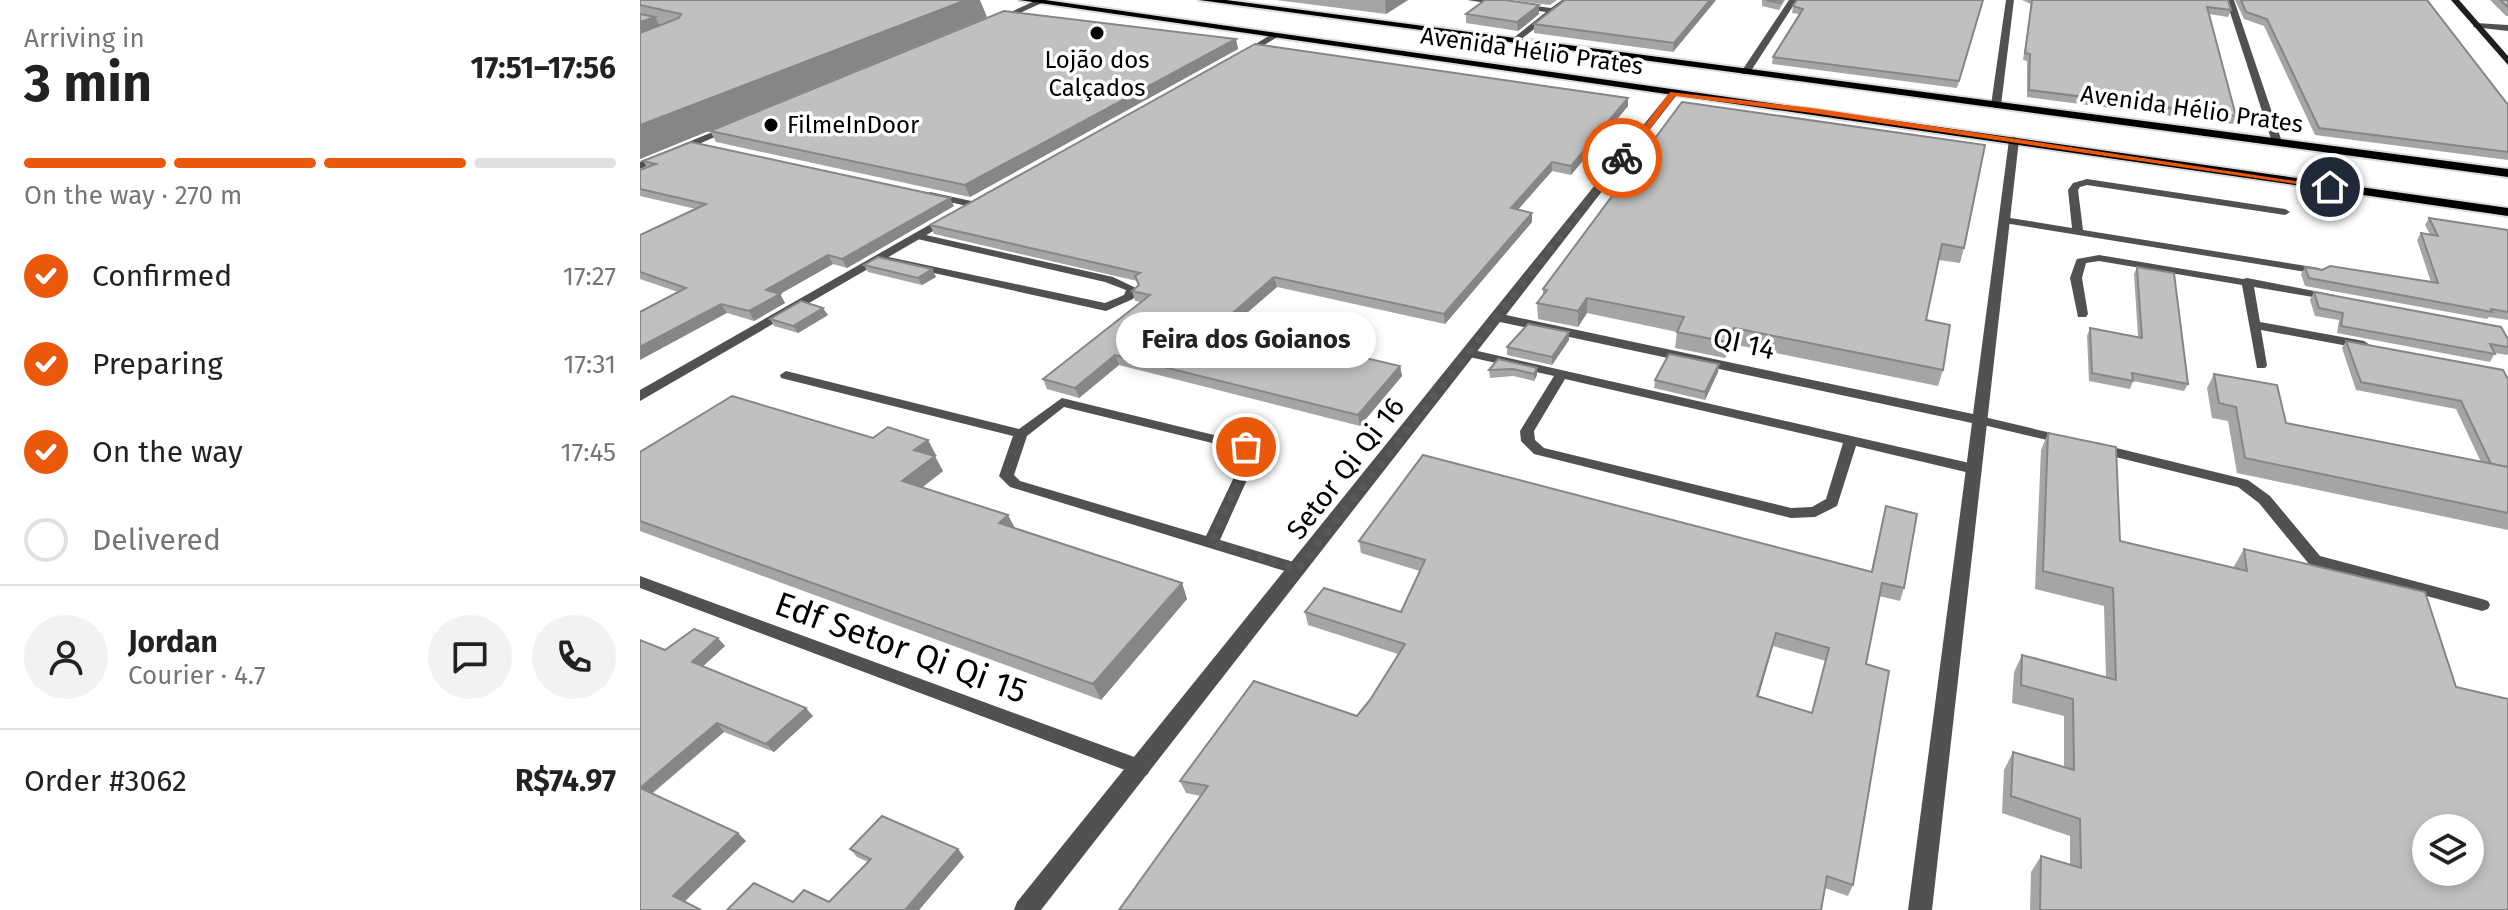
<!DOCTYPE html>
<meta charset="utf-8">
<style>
:root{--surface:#fff;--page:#f2f2f2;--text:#222;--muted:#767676;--line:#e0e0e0;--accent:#ea580c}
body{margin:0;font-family:"Fira Sans",sans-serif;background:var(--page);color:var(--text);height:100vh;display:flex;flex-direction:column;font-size:30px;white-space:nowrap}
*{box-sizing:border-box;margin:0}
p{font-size:26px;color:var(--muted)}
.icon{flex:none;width:44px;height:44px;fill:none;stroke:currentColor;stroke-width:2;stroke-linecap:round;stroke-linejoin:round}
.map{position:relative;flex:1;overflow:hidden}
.drawer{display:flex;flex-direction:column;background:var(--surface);width:640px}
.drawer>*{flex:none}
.fabs{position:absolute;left:1772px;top:814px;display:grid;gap:16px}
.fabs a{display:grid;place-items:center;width:72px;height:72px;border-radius:50%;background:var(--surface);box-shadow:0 4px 12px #0003;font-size:40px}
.pin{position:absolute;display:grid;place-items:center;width:68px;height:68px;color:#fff;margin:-34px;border:4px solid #fff;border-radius:50%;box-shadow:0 2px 8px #0007}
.courier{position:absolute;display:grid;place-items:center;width:80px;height:80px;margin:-40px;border:6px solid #ea580c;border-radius:50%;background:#fff;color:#222;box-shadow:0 2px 10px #0007}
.bubble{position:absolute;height:56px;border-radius:28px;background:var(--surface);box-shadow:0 4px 12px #0003;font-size:26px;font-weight:700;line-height:56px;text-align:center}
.overview em{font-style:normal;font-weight:700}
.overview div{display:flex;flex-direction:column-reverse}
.overview{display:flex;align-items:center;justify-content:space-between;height:136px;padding:0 24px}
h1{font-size:52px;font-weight:700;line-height:60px}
.bar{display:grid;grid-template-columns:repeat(4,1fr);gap:12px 8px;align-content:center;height:96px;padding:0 24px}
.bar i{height:10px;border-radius:6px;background:var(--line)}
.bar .current{background:var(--accent)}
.bar p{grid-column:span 4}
.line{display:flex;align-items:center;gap:20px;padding:0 24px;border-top:2px solid var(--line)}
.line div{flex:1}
.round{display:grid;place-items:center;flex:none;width:84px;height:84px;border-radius:42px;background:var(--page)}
ol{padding:0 24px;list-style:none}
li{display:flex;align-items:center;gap:24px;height:88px}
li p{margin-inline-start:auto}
li .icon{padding:8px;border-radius:50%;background:var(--accent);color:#fff;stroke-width:4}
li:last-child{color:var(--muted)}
li i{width:44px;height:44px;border:4px solid var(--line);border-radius:50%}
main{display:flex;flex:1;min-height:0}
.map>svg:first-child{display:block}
</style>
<main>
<section class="drawer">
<div class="overview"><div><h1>3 min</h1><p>Arriving in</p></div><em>17:51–17:56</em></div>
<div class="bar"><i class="current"></i><i class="current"></i><i class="current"></i><i></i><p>On the way · 270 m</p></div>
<ol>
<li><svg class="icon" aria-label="check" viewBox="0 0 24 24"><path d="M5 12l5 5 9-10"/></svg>Confirmed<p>17:27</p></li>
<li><svg class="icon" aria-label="check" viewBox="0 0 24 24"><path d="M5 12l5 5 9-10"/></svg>Preparing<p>17:31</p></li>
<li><svg class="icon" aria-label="check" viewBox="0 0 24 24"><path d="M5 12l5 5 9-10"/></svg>On the way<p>17:45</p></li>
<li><i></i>Delivered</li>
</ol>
<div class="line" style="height:144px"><a class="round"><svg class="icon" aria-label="person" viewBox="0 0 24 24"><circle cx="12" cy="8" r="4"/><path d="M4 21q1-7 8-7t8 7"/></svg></a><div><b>Jordan</b><p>Courier · 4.7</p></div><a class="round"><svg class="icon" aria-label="chat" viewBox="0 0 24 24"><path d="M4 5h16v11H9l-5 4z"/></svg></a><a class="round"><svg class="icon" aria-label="phone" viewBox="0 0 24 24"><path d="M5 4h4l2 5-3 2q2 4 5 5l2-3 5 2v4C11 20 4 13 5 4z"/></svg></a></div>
<div class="line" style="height:104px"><div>Order #3062</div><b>R$74.97</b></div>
</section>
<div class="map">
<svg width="1868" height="910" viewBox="0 0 1868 910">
<rect width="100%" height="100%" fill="#fff"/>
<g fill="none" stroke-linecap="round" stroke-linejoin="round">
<g stroke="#dbdbdb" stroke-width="4">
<g id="primary">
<path d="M379 0H405L1868 208V216Z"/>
<path d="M559 0H586L1868 169V177Z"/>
</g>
</g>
<g fill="#515151" fill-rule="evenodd">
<path d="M1447 179 1645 209 1650 212 1645 215 1447 185 1440 187 1438 190 1443 230 1679 268 1685 271 1679 274 1364 223 1359 220 1364 217 1432 228 1428 190 1433 183Z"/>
<path d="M277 233 473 277 498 289 493 299 466 311 239 261 234 258 239 255 465 303 484 295 486 290 465 282 273 238V234Z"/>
<path d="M1459 255 1603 279 1607 278 1695 295V299L1691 300 1614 287 1620 322 1724 341 1730 345 1724 349 1621 330 1627 365 1625 368H1617L1602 285 1459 261 1446 263 1442 278 1448 314 1446 317H1438L1430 278 1436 261 1437 259Z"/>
<path d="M829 349 1334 464 1341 469 1334 474 1216 446 1197 506 1175 517 1151 518 894 454 881 441 880 431 914 376 825 356 823 353ZM925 379 1203 443 1186 499 1172 507 1151 508 904 448 895 440 894 431Z"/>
<path d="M146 371 379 429 422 398 611 444 619 453 580 540 664 565 666 569 664 573 658 575 370 487 359 476 373 436 141 378 140 375ZM424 407 601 450 605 454 566 536 380 481 374 475 387 436Z"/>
<path d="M1340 416 1424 436 1431 440 1424 444 1335 423 1333 420 1335 417Z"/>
<path d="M1460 444 1608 480 1630 496 1680 556 1842 599 1848 601 1850 605 1848 609 1842 611 1669 564 1619 503 1598 487 1455 452 1453 449Z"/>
<path d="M0 576 508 762 510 768 508 774 501 776 0 588Z"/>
</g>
<g fill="#515151" fill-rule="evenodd">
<path d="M397 0 404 2 360 22 353 20Z"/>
<path d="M827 0H849L911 8 922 0H931L875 44 871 41 872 39 906 12Z"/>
<path d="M1149 0H1157L1109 74H1103L1101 72Z"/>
<path d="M1366 0H1374L1361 105 1356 108 1351 105Z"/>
<path d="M1586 0H1594L1642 142 1641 144 1632 142Z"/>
<path d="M1836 23 1868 25V31L1833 27Z"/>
<path d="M632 34 639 36 606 56 599 54Z"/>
<path d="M1033 91 1036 92V96L866 315 1333 414 1369 140 1374 137 1379 140 1292 910H1268L1332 423 860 322 401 910H374L377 902 1030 92Z"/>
<path d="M87 126 96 128 0 169V162Z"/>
<path d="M290 192 336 202 338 204 332 207 286 197 284 195Z"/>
<path d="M310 213 316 217 314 219 0 401V390Z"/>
</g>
<path fill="#1e1e1e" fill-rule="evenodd" d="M1811 0H1819L1868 56V65Z"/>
<use href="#primary" fill="#000" fill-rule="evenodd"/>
</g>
<g fill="#a5a5a5" fill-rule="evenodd">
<path d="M0 0 347 17 0 159Z"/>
<path d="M636 0H768L746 14Z"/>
<path d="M872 0H917L910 5Z"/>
<path d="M1076 0 1033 52 894 33V24Z"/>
<path d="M1122 0H1145L1139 10 1122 6Z"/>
<path d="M1343 0 1317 88 1132 64 1133 57 1159 14 1152 13 1153 6Z"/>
<path d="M1382 0H1588L1591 10 1588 17 1569 14 1596 116 1593 124 1387 97V61L1383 60 1391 4Z"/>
<path d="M1595 0H1787L1868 105V160L1675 135 1624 26 1604 19Z"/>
<path d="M1850 0H1868V16H1866Z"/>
<path d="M899 5V14L878 31 826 23V14Z"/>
<path d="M596 39 598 49 330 197 76 142 70 131Z"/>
<path d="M988 98V106L931 175 912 171 878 210 892 213V222L805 324 637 287 591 326 760 366 762 376 720 426 479 365 439 398 407 389 403 379 501 302 495 301 492 291 498 285 497 281 294 234 290 225Z"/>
<path d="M1042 102 1324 248 1320 263 1299 260 1286 320 1303 370 1298 386 1092 344 1085 358 1035 348 1037 332 947 313 938 327 898 319 897 303 903 295V289Z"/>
<path d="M3 161 314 206 207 268 193 264 140 294 145 303 114 321 87 313 38 292 0 279V235L56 209 0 196V170L7 167Z"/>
<path d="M1789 218 1868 230V320L1849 317 1847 319 1665 286 1661 274 1665 267 1791 282 1777 240 1781 233 1790 234 1785 225Z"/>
<path d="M224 265 292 269 296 277 282 285 228 272Z"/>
<path d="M1497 267 1548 384 1544 391 1493 381 1490 389 1449 381 1447 336 1450 328 1498 337 1494 274Z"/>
<path d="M1674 292 1868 339V354L1867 355 1855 353 1850 362 1697 333 1699 320 1675 316 1670 300Z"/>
<path d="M188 315 158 333 134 326 130 319Z"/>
<path d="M929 332V340L912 365 867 355V347Z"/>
<path d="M1706 341 1868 379V530L1597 473 1588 421 1572 418 1567 388 1574 374 1646 423 1841 462 1816 409 1716 390 1702 348Z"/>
<path d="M858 359 897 375 894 381 873 376 850 378 849 370Z"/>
<path d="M1079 364 1078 372 1065 400 1014 388 1015 380Z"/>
<path d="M1408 433 1480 541 1593 568 1604 549 1868 910H1390L1391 872 1401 856 1430 864V836L1362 813 1364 770 1373 752 1424 767V716L1372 703 1374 672 1382 655 1466 677 1464 606 1395 589 1401 450Z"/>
<path d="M233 438 296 455 294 456 303 471 283 487 375 528 542 583 547 599 461 700 0 531V452Z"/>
<path d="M1246 506 1264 588 1260 601 1239 596 1226 664 1213 885 1208 896 1185 888 561 796 546 793 540 781 717 716 730 700 758 654 668 625 665 612H761L780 571 721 553 719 541 1231 571ZM1133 646 1186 661 1172 713 1118 696Z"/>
<path d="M85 646 63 666 173 716 134 752 84 732 12 794 106 841 44 902 0 910 25 650Z"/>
<path d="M210 849H318L324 857 279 910H87L153 902H189L228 862 217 857Z"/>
</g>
<g fill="#868686">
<path d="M326 0H340L347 17 0 159V125Z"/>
<path d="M747 0H768L746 14 745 1Z"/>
<path d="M1070 0H1076L1033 52 1034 43Z"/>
<path d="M899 5V14L878 31 877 22Z"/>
<path d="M15 17 28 40 0 51V22Z"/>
<path d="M596 39 598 49 330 197 325 185Z"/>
<path d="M988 98V106L931 175V166Z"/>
<path d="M912 162V171L871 217V208Z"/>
<path d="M310 198 314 206 207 268 202 259Z"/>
<path d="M892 213V222L805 324 804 314Z"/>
<path d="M188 255 193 264 140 294 145 303 114 321 109 311 126 290Z"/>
<path d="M292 269 296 277 282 285 278 278Z"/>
<path d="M634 277 637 287 583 334 580 324Z"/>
<path d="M947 298V313L938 327V311Z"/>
<path d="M81 304 87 313 0 360V347Z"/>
<path d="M183 308 188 315 158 333 153 326Z"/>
<path d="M1094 328 1092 344 1085 358 1087 342Z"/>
<path d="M929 332V340L912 365V357Z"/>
<path d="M475 355 479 365 439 398 435 388Z"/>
<path d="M1079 364 1078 372 1065 400V392Z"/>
<path d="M760 366 762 376 720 426 718 415Z"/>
<path d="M897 368V375L894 381V374Z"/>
<path d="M288 440 296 455 282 465 274 450Z"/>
<path d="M295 456 303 471 271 496 262 481Z"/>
<path d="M368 515 376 530 359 523Z"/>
<path d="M542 583 547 599 461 700 453 684Z"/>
<path d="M1136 633 1133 646 1115 709 1117 696Z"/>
<path d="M78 638 85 646 59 670 52 662Z"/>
<path d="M166 708 173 716 134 752 126 744Z"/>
<path d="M77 723 84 732 8 796 0 788Z"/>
<path d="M98 833 106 841 42 904 33 896Z"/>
<path d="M318 849 324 857 279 910H265Z"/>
</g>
<g fill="#c0c0c0" stroke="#868686" stroke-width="2" fill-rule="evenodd">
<path d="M0 0H326L0 125V33L39 18 41 14 0 5Z"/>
<path d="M845 0H865L899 5 877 22 826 14Z"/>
<path d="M925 0H1070L1034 43 894 24Z"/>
<path d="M1126 0H1142L1140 3Z"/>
<path d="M1157 0H1343L1319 81 1133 57 1163 9 1153 6Z"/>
<path d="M1392 0H1588L1591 10 1567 7 1596 116 1389 90 1390 54 1385 53Z"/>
<path d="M1601 0H1787L1868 105V152L1679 128 1627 19 1606 12Z"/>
<path d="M1860 0H1868V7Z"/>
<path d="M364 11 596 39 325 185 70 131Z"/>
<path d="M0 14 15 17 0 22Z"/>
<path d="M615 44 988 98 931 166 912 162 871 208 892 213 804 314 634 277 580 324 760 366 718 415 475 355 435 388 403 379 510 295 492 291 499 285 495 276 500 273 290 225Z"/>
<path d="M1042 102 1345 145 1324 248 1302 244 1286 320 1310 325 1303 370 1094 328 1087 342 1037 332 1044 317 947 298 938 311 897 303 907 290 903 289Z"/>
<path d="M51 142 310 198 202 259 188 255 126 290 140 294 109 311 81 304 0 347V312L46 288 0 272V235L66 204 0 189V170L16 164 3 161Z"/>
<path d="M1789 218 1868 230V312L1851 309 1852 312 1669 278 1665 267 1682 270 1690 266 1798 283 1781 233 1798 236Z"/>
<path d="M238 257 292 269 278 278 224 265Z"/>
<path d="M1497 267 1534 273 1548 384 1492 373 1493 381 1452 373 1450 328 1502 338Z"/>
<path d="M1674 292 1861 327 1868 339V347L1850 344 1855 354 1701 326 1703 313 1679 308Z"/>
<path d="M161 301 183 308 153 326 130 319Z"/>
<path d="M888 324 929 332 912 357 867 347Z"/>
<path d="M1706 341 1863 370 1868 379V467L1851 464 1821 401 1721 382Z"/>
<path d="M1029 354 1079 364 1065 392 1015 380Z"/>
<path d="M858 359 897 368 894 374 873 369 849 370Z"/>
<path d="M1574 374 1637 385 1646 423 1868 467V513L1605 458 1596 407 1579 403Z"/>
<path d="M92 396 233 438 248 427 288 440 274 450 295 456 262 481 368 515 359 523 542 583 453 684 0 521V452Z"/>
<path d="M1408 433 1476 447 1480 541 1607 571 1604 549 1785 592 1816 687 1868 699V910H1400L1401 856 1441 868 1440 819 1371 796 1373 752 1434 770 1433 699 1381 685 1382 655 1476 680 1473 588 1403 571ZM1786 828H1830V872H1786Z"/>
<path d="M783 455 1232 572 1246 506 1277 514 1264 588 1242 583 1226 664 1249 671 1213 885 1187 876 1181 910H479L568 786 540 781 614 681 717 716 730 700 765 644 665 612 684 588 761 612 785 560 719 541ZM1136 633 1189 648 1172 713 1117 696Z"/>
<path d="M54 629 78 638 52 662 166 708 126 744 77 723 0 788V640L25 650Z"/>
<path d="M0 788 98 833 33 896 61 910H0Z"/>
<path d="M242 816 318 849 265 910H87L114 883 153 902 164 890 189 902 231 859 210 849Z"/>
</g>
<path fill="#ea580c" d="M1030 92 1172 108 1695 187 1690 189 1172 113 1035 96 986 160H979Z"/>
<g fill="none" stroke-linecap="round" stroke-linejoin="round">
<path stroke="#595959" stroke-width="8" stroke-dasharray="0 14.4" d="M606 447 612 453 571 542 658 569 982 158"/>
</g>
<g fill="#000" stroke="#fff" stroke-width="3">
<circle cx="457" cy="33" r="8"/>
<circle cx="131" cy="125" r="8"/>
</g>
<g text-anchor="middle" stroke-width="7" stroke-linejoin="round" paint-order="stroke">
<g font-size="24" fill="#000" stroke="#fff">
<text transform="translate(892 51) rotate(8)" y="8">Avenida Hélio Prates</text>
<text transform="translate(1552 109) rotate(8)" y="8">Avenida Hélio Prates</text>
</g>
<g font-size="24" fill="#000" stroke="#fff">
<text x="457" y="68">Lojão dos<tspan x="457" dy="28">Calçados</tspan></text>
<text x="147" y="133" text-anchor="start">FilmeInDoor</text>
</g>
<g font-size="28" fill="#000" stroke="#fff">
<text transform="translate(1104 343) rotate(12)" y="10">QI 14</text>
<text transform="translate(705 468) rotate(-52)" y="10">Setor Qi Qi 16</text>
</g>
<g font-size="34" fill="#000" stroke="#fff">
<text transform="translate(261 647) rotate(20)" y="12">Edf Setor Qi Qi 15</text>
</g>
</g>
</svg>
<div class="fabs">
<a><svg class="icon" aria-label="layers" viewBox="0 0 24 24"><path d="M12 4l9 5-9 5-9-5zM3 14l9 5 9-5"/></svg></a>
</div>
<div class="pin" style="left:606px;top:447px;background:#ea580c"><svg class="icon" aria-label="bag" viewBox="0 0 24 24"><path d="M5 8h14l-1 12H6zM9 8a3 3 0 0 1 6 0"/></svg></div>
<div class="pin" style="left:1690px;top:187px;background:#1f2937"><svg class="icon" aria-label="home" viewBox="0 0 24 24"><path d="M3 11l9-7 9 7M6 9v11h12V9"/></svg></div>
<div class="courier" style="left:982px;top:158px"><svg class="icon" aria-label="bike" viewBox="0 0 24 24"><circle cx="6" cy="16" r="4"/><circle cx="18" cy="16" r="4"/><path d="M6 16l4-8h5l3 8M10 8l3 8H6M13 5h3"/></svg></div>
<div class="bubble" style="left:476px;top:312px;width:260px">Feira dos Goianos</div>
</div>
</main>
